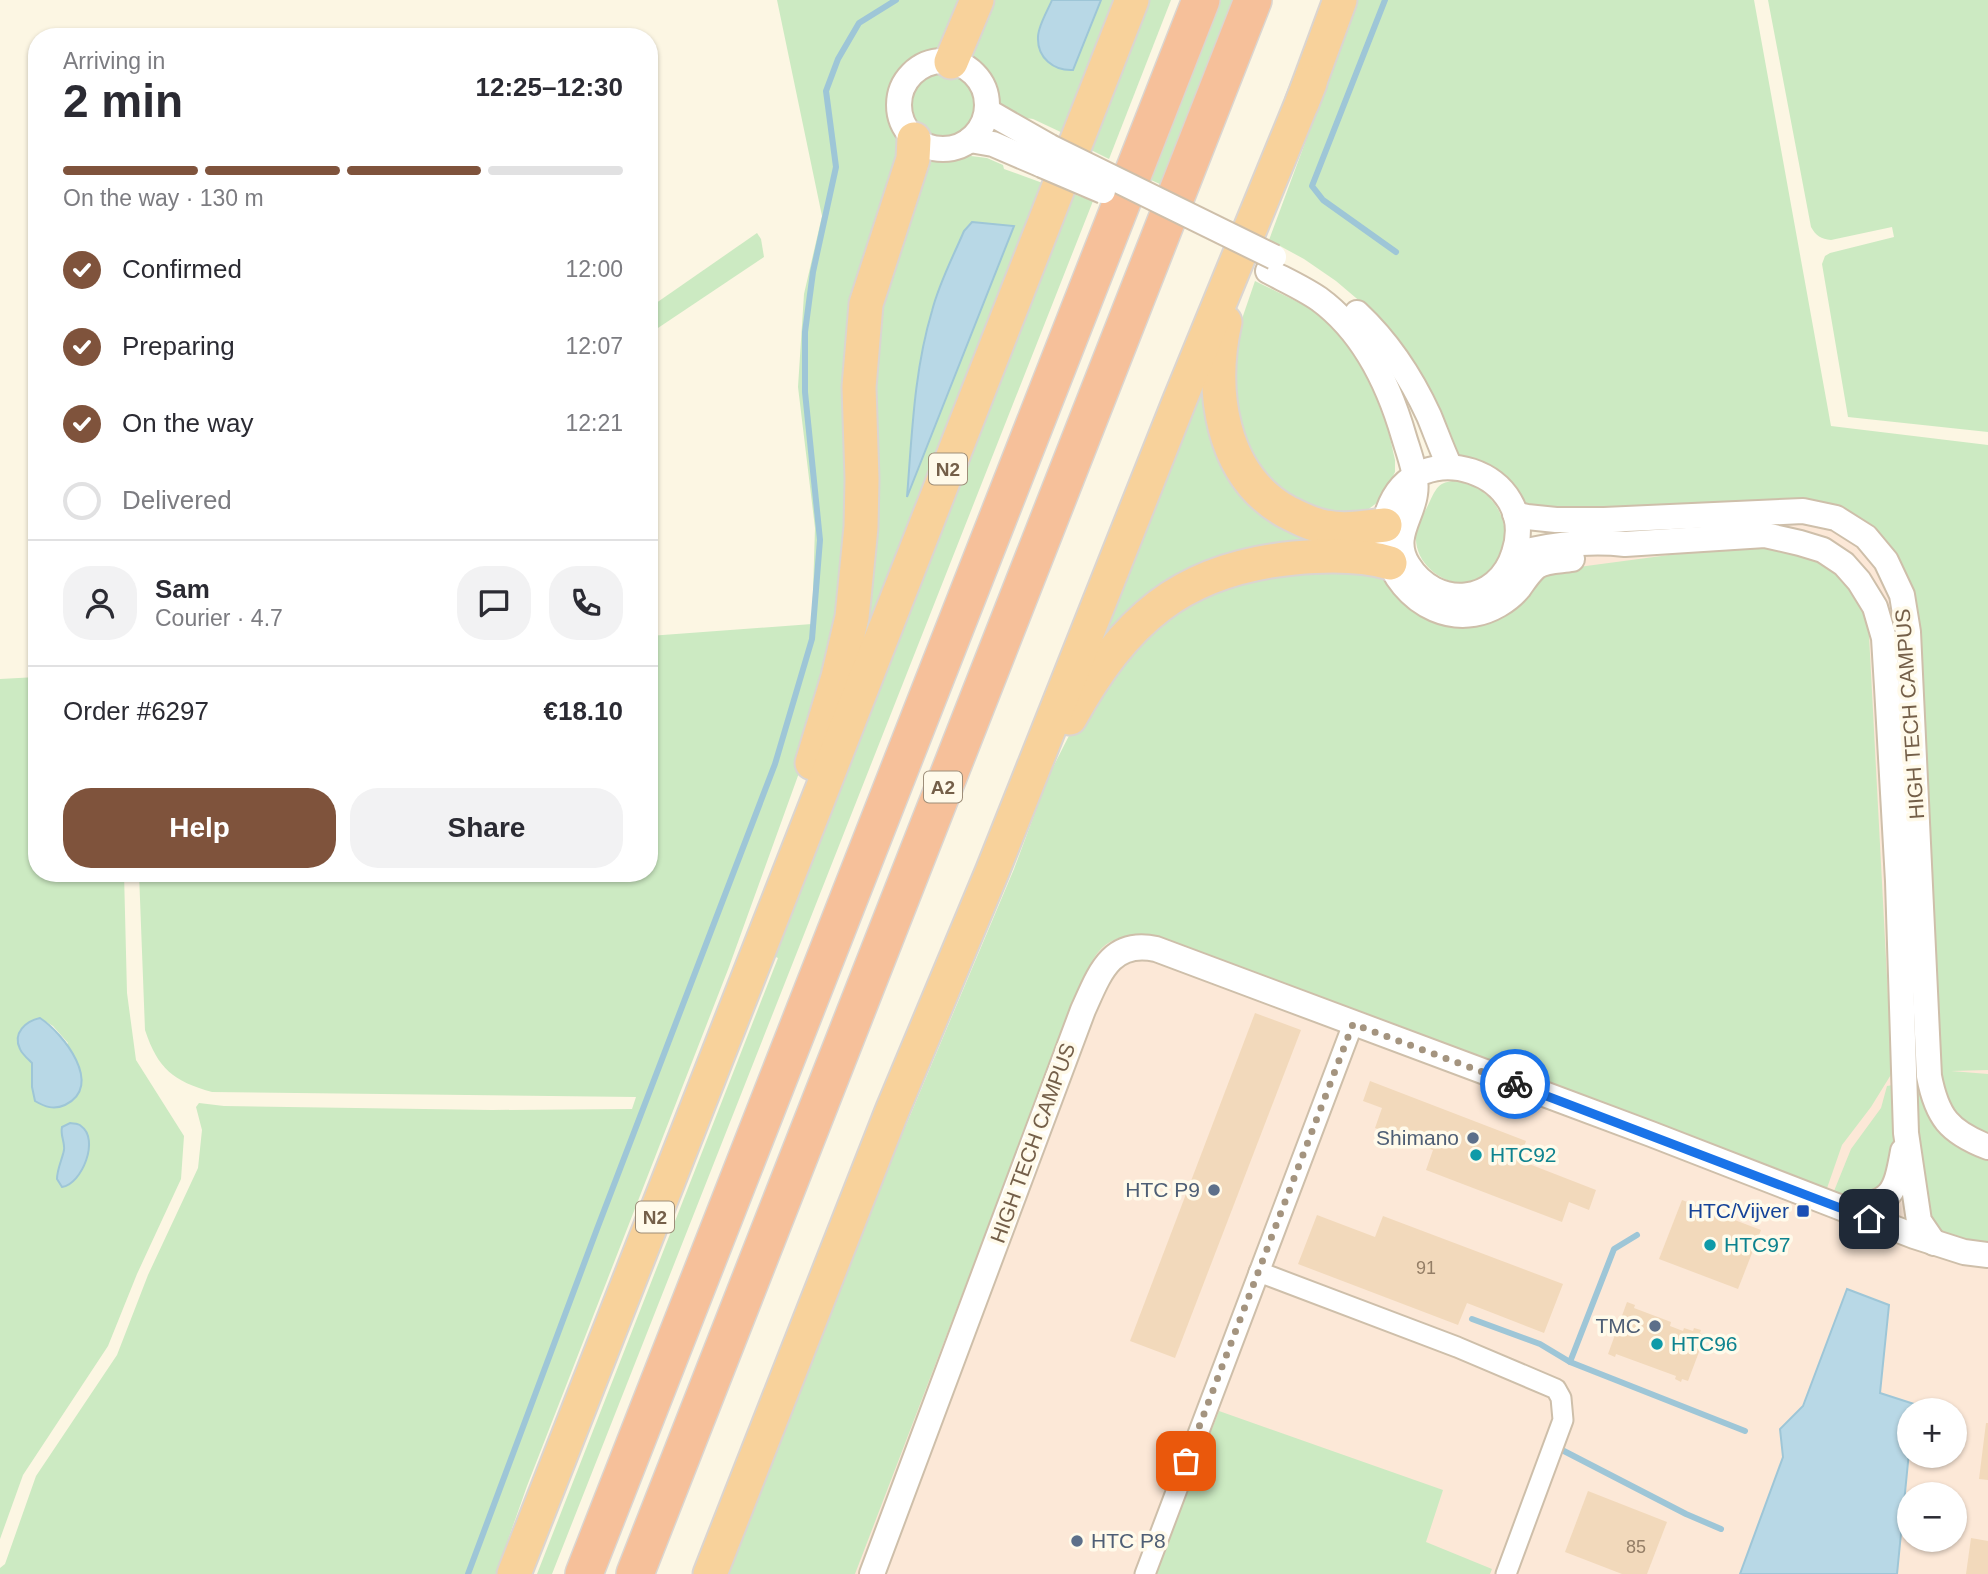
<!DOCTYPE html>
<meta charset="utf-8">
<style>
:root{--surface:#fff;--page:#f2f2f3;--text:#2b2b33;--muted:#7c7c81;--line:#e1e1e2;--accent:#7f533c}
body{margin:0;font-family:Helvetica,sans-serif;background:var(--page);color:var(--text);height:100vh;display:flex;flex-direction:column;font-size:26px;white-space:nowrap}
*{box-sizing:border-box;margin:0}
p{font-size:23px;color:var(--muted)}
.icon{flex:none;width:38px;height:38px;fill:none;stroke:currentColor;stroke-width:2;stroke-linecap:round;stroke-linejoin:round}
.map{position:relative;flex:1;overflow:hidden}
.sheet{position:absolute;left:28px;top:28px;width:630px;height:854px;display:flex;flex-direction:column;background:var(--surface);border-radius:28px;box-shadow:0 2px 5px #0004}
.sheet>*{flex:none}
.fabs{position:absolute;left:1897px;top:1398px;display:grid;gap:14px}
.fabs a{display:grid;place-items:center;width:70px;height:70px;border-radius:50%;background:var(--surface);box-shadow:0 2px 5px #0004;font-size:35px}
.pin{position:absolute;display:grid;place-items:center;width:60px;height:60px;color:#fff;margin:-30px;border-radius:14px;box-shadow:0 4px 10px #0006}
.courier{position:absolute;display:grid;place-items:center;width:70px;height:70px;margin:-35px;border:5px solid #1a73e8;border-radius:50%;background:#fff;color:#222;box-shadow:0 2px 9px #0007}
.headline em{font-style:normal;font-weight:700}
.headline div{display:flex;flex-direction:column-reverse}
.headline{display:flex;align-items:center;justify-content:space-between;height:119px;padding:0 35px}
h1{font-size:46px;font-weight:700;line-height:52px}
.bar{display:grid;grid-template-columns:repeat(4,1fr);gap:10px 7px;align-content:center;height:84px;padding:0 35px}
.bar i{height:9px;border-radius:5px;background:var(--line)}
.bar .on{background:var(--accent)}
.bar p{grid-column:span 4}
.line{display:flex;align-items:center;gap:18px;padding:0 35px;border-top:2px solid var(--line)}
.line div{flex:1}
.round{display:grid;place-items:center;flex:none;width:74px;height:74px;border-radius:28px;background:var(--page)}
ol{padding:0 35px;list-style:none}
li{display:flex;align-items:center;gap:21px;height:77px}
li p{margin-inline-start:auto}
li .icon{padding:7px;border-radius:50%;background:var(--accent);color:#fff;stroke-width:4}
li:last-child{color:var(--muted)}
li i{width:38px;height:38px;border:4px solid var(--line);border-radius:50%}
.action{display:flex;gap:14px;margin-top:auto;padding:14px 35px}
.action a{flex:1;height:80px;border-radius:28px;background:var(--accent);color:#fff;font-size:28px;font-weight:700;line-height:80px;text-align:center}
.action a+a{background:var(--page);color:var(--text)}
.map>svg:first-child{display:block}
</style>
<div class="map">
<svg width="1988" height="1574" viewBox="0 0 1988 1574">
<rect width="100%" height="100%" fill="#fcf6e3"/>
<path fill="#fce8d7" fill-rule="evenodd" d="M1553 441 1988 495V1574H794L1133 704 1564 658ZM1909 1410H1955V1456H1909ZM1909 1494H1955V1540H1909Z"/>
<g fill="#cceac2" fill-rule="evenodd">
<path d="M777 0H969L949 44C936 50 919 51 908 61 891 75 883 102 890 122 892 129 898 136 901 142L878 230 855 529 808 748 729 967 527 1486 496 1574H0V1568L5 1564 36 1476 117 1355 148 1275 198 1168 202 1130 196 1107 199 1103 224 1106 492 1110 632 1109 636 1097 212 1092C173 1081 158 1069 145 1030L139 873H649V636L812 624 815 528 798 387 804 294 822 216Z"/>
<path d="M986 0H1052C1048 10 1039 26 1038 36 1037 58 1054 71 1073 70L1101 0H1120L1067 135 1033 119 1010 116 1000 106 984 72 964 56Z"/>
<path d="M1143 0H1171L1109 159 1085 147Z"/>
<path d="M1221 0H1237L1164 186 1151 180Z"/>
<path d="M1358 0H1754L1831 426 1988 445V1070L1951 1071 1988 1074V1139L1960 1120 1941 1097 1916 665 1864 524 1536 512 1462 458 1447 442 1369 309 1336 281 1304 259 1269 240Z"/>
<path d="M1768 0H1988V432L1848 417 1822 264 1825 256 1830 253 1894 237 1892 227 1831 240C1821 239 1816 236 1811 227Z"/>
<circle cx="943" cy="105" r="31"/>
<path d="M971 156 987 158 1003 165 1004 169 1048 185 852 682 873 305 928 157 958 159Z"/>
<path d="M1068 192 1093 201 552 1574H537L778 958 769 954Z"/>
<path d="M757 233 761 239 764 257 649 334V308Z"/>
<path d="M1255 281 1314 310 1341 332 1358 359 1374 392 1388 429 1395 460V472L1382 499 1362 514 1340 519 1282 498 1234 432V342Z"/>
<path d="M1224 292 1219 440 1345 540 1232 561 1059 714Z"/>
<path d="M1452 481C1497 483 1522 535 1491 570 1465 601 1413 572 1416 535 1417 522 1425 513 1430 501 1436 489 1438 483 1452 481Z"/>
<path d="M1752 548C1785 548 1826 554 1848 582 1856 592 1862 605 1868 616L1892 1073 1871 1107 1842 1145 1825 1194 1152 937C1109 932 1097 946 1081 984L855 1574H720L814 1336 909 1118 1014 869 1049 775 1076 722 1143 626 1270 566 1380 573 1388 585 1409 606 1531 582 1556 570 1699 551Z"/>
<path d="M37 677V873H124L127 993 136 1060 184 1136 181 1179 137 1274 108 1346 23 1475 0 1539V679ZM40 1018 53 1026 68 1043 32 1087V1063ZM61 1133H87V1157L62 1187 57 1179C58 1163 68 1150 61 1133Z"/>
<path d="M1914 1081 1925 1082 1988 1157V1246C1973 1243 1947 1243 1936 1231 1917 1210 1916 1112 1914 1081Z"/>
<path d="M1893 1085 1896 1164 1891 1180 1861 1201 1832 1196 1851 1149 1881 1108 1887 1086Z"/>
<path d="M1219 1411 1443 1490 1426 1542 1492 1569 1490 1574H1154Z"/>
</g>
<g fill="#b8d8e6" stroke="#9ec6d7" stroke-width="2">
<path d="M1052 0H1101L1073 70C1054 71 1037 58 1038 37 1038 26 1048 10 1052 0Z"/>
<path d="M972 222 1014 226 907 497C912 434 914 371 932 311 939 283 953 257 964 231Z"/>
<path d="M40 1018C63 1033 105 1086 65 1105 54 1110 45 1107 35 1101L32 1087V1063C28 1059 22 1054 20 1049 12 1033 26 1021 40 1018Z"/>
<path d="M70 1123C73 1124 78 1123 81 1126 100 1139 82 1184 62 1187L57 1179C57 1169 62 1160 64 1150 65 1142 60 1135 62 1127Z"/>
<path d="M1847 1289 1889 1305 1880 1393 1914 1404 1913 1410H1909V1452L1897 1574H1740L1783 1457 1780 1429 1803 1406Z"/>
</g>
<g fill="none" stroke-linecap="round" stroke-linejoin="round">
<g stroke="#9ec6d7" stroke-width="6">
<path d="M1385 0 1312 186 1323 200 1396 252"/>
<path d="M1472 1319 1540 1344 1570 1362 1745 1431"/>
<path d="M1570 1362 1614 1249 1637 1235"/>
<path d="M1562 1450 1686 1514 1721 1529"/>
<path d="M468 1574 597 1229 775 764 812 639 820 540 805 392V332L813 272 836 167 826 91 838 59 859 23 896 0"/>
</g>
</g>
<g fill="#f2d9bb">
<path d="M1255 1013 1301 1030 1175 1358 1130 1341Z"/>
<path d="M1370 1081 1526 1141 1519 1160 1596 1190 1589 1210 1569 1202 1562 1222 1426 1170 1433 1150 1375 1128 1382 1108 1363 1101Z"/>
<path d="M1682 1200 1761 1230 1738 1289 1659 1259Z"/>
<path d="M1317 1215 1375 1237 1383 1216 1563 1284 1544 1333 1467 1303 1458 1325 1298 1264Z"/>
<path d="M1627 1302 1635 1305 1634 1308 1671 1322 1670 1326 1683 1331 1684 1328 1693 1331 1694 1328 1701 1330 1700 1333 1705 1336 1688 1381 1682 1379 1681 1382 1675 1379 1676 1376 1616 1354 1615 1357 1608 1354Z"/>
<path d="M1986 1423H1988V1480L1979 1479Z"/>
<path d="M1588 1491 1667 1522 1647 1574H1622L1565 1552Z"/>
<path d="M1971 1538 1988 1541V1574H1966Z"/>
</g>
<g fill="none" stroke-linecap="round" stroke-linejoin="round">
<g stroke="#cebfaa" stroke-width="23">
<g id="minor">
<path d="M1259 1272 1457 1347 1556 1389 1561 1398 1563 1420 1506 1574"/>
<path d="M1145 1574 1353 1024"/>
</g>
</g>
<g stroke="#cebfaa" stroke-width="28">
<g id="tertiary">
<circle cx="943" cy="105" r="44"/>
<path d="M987 111 1050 147"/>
<path d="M970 140 993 144 1042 165"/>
<path d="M1268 271C1285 280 1303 288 1319 299 1364 332 1389 385 1404 437 1409 454 1418 476 1415 494 1412 518 1391 538 1408 565 1436 610 1498 605 1514 553 1541 472 1416 430 1388 511 1370 563 1419 623 1474 614 1491 611 1508 601 1519 588 1524 581 1529 573 1536 567 1545 560 1560 561 1572 559"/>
<path d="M1357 313C1387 341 1412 379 1429 416 1436 433 1442 450 1450 467"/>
<path d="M1515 514 1527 517 1556 520H1604L1803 511 1836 518 1866 537 1886 561 1902 595 1908 632 1929 1076C1937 1117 1949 1132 1988 1147"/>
<path d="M1514 554C1549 545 1589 540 1625 544L1765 535 1800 543 1823 550 1844 564 1859 581 1875 607 1884 638 1887 687 1898 881 1906 1133 1919 1221 1934 1243"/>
<path d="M1847 1210C1892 1201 1895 1196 1903 1151"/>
<path d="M872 1574 1083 1010C1099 975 1110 939 1156 949L1651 1134 1914 1236 1964 1252 1988 1255"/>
</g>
</g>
<g stroke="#dbd5d0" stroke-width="37">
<g id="trunk">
<path d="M951 62 977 0"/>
<path d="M1302 103 1340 0"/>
<path d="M1225 322C1210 389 1220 475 1287 512 1299 518 1312 525 1326 527 1345 531 1366 527 1385 525"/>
<path d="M1070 718C1124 621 1180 569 1294 558 1326 555 1360 554 1390 563"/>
<path d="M812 763 838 677 852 617 861 527 862 479 859 387 866 304 913 159 914 139"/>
<path d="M514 1574 1132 0"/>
<path d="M710 1574 892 1111 992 872 1179 402 1310 83"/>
</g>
</g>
<g stroke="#dbd5d0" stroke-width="40">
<g id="motorway">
<path d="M584 1574 1201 0"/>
<path d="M635 1574 1253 0"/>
</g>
</g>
<use href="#minor" stroke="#fff" stroke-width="19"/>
<use href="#tertiary" stroke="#fff" stroke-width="24"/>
<use href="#trunk" stroke="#f8d29b" stroke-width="33"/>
<use href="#motorway" stroke="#f6c09a" stroke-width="37"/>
<g stroke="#cebfaa" stroke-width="28" stroke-linecap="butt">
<g id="tertiary-bridge">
<path d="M1050 147 1274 257"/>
<path d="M1042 165 1103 191"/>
</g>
</g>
<use href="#tertiary-bridge" stroke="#fff" stroke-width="24"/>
</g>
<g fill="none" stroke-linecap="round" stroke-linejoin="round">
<path stroke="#a4947f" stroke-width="7" stroke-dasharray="0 12.6" d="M1186 1461 1353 1024 1515 1084"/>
<path stroke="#1a73e8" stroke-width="9" d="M1515 1084 1869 1219"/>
</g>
<g fill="#5c6f8a" stroke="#fffaea" stroke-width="2.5">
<circle cx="1473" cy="1138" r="7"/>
<circle cx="1214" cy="1190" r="7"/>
<circle cx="1655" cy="1326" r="7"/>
<circle cx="1077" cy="1541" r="7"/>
</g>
<g fill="#0f9aa8" stroke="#fffaea" stroke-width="2.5">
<circle cx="1476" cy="1155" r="7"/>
<circle cx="1710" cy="1245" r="7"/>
<circle cx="1657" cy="1344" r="7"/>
</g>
<rect fill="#1a4fb4" stroke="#fffaea" stroke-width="2.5" x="1796" y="1204" width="14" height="14" rx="3.5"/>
<g text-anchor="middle" stroke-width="7" stroke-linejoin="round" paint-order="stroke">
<g font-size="18" fill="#947e66">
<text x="1426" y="1274">91</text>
<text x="1636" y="1553">85</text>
</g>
<g fill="#fffaea" stroke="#9e8e79" stroke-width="2">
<rect x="929" y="453.5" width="38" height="31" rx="5"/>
<rect x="924" y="771.5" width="38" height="31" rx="5"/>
<rect x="636" y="1201.5" width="38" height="31" rx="5"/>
</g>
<g font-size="19" font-weight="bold" fill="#745f49">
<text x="948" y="476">N2</text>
<text x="943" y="794">A2</text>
<text x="655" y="1224">N2</text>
</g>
<g font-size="21" fill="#745f49" stroke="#fffaea">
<text transform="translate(1910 714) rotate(-94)" y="7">HIGH TECH CAMPUS</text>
<text transform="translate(1033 1143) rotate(-70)" y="7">HIGH TECH CAMPUS</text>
</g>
<g font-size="21" fill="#4e5e75" stroke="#fffaea" text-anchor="end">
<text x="1459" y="1145">Shimano</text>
<text x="1200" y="1197">HTC P9</text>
<text x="1641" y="1333">TMC</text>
<text x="1091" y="1548" text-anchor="start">HTC P8</text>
</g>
<g font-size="21" fill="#0d838f" stroke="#fffaea" text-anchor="start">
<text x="1490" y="1162">HTC92</text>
<text x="1724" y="1252">HTC97</text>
<text x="1671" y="1351">HTC96</text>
</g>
<g font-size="21" fill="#164399" stroke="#fffaea" text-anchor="end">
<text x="1789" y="1218">HTC/Vijver</text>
</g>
</g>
</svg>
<div class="fabs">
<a>+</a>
<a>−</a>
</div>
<div class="pin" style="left:1186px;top:1461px;background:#ea580c"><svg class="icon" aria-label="bag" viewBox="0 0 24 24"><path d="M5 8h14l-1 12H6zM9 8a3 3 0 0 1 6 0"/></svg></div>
<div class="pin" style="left:1869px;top:1219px;background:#1f2937"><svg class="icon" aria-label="home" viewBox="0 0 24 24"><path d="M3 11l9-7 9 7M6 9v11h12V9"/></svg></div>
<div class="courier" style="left:1515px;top:1084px"><svg class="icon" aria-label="bike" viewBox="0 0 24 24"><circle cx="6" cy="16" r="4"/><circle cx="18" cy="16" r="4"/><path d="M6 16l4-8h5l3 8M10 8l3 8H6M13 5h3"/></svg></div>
<section class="sheet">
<div class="headline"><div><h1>2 min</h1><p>Arriving in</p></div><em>12:25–12:30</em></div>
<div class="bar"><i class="on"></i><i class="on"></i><i class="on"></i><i></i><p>On the way · 130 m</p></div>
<ol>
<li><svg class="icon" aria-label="check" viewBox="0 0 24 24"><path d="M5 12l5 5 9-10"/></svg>Confirmed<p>12:00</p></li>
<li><svg class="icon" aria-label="check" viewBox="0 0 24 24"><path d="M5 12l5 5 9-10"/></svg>Preparing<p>12:07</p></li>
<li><svg class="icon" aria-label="check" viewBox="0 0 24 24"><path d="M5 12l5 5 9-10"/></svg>On the way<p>12:21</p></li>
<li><i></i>Delivered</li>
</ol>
<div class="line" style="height:126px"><a class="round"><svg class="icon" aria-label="person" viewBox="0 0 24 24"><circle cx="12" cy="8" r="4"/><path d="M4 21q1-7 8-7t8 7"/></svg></a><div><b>Sam</b><p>Courier · 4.7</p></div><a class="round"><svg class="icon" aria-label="chat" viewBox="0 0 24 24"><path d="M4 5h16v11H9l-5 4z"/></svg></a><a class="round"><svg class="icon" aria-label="phone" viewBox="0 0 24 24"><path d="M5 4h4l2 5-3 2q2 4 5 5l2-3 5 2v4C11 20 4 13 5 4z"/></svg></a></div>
<div class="line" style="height:91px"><div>Order #6297</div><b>€18.10</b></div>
<div class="action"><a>Help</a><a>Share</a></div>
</section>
</div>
